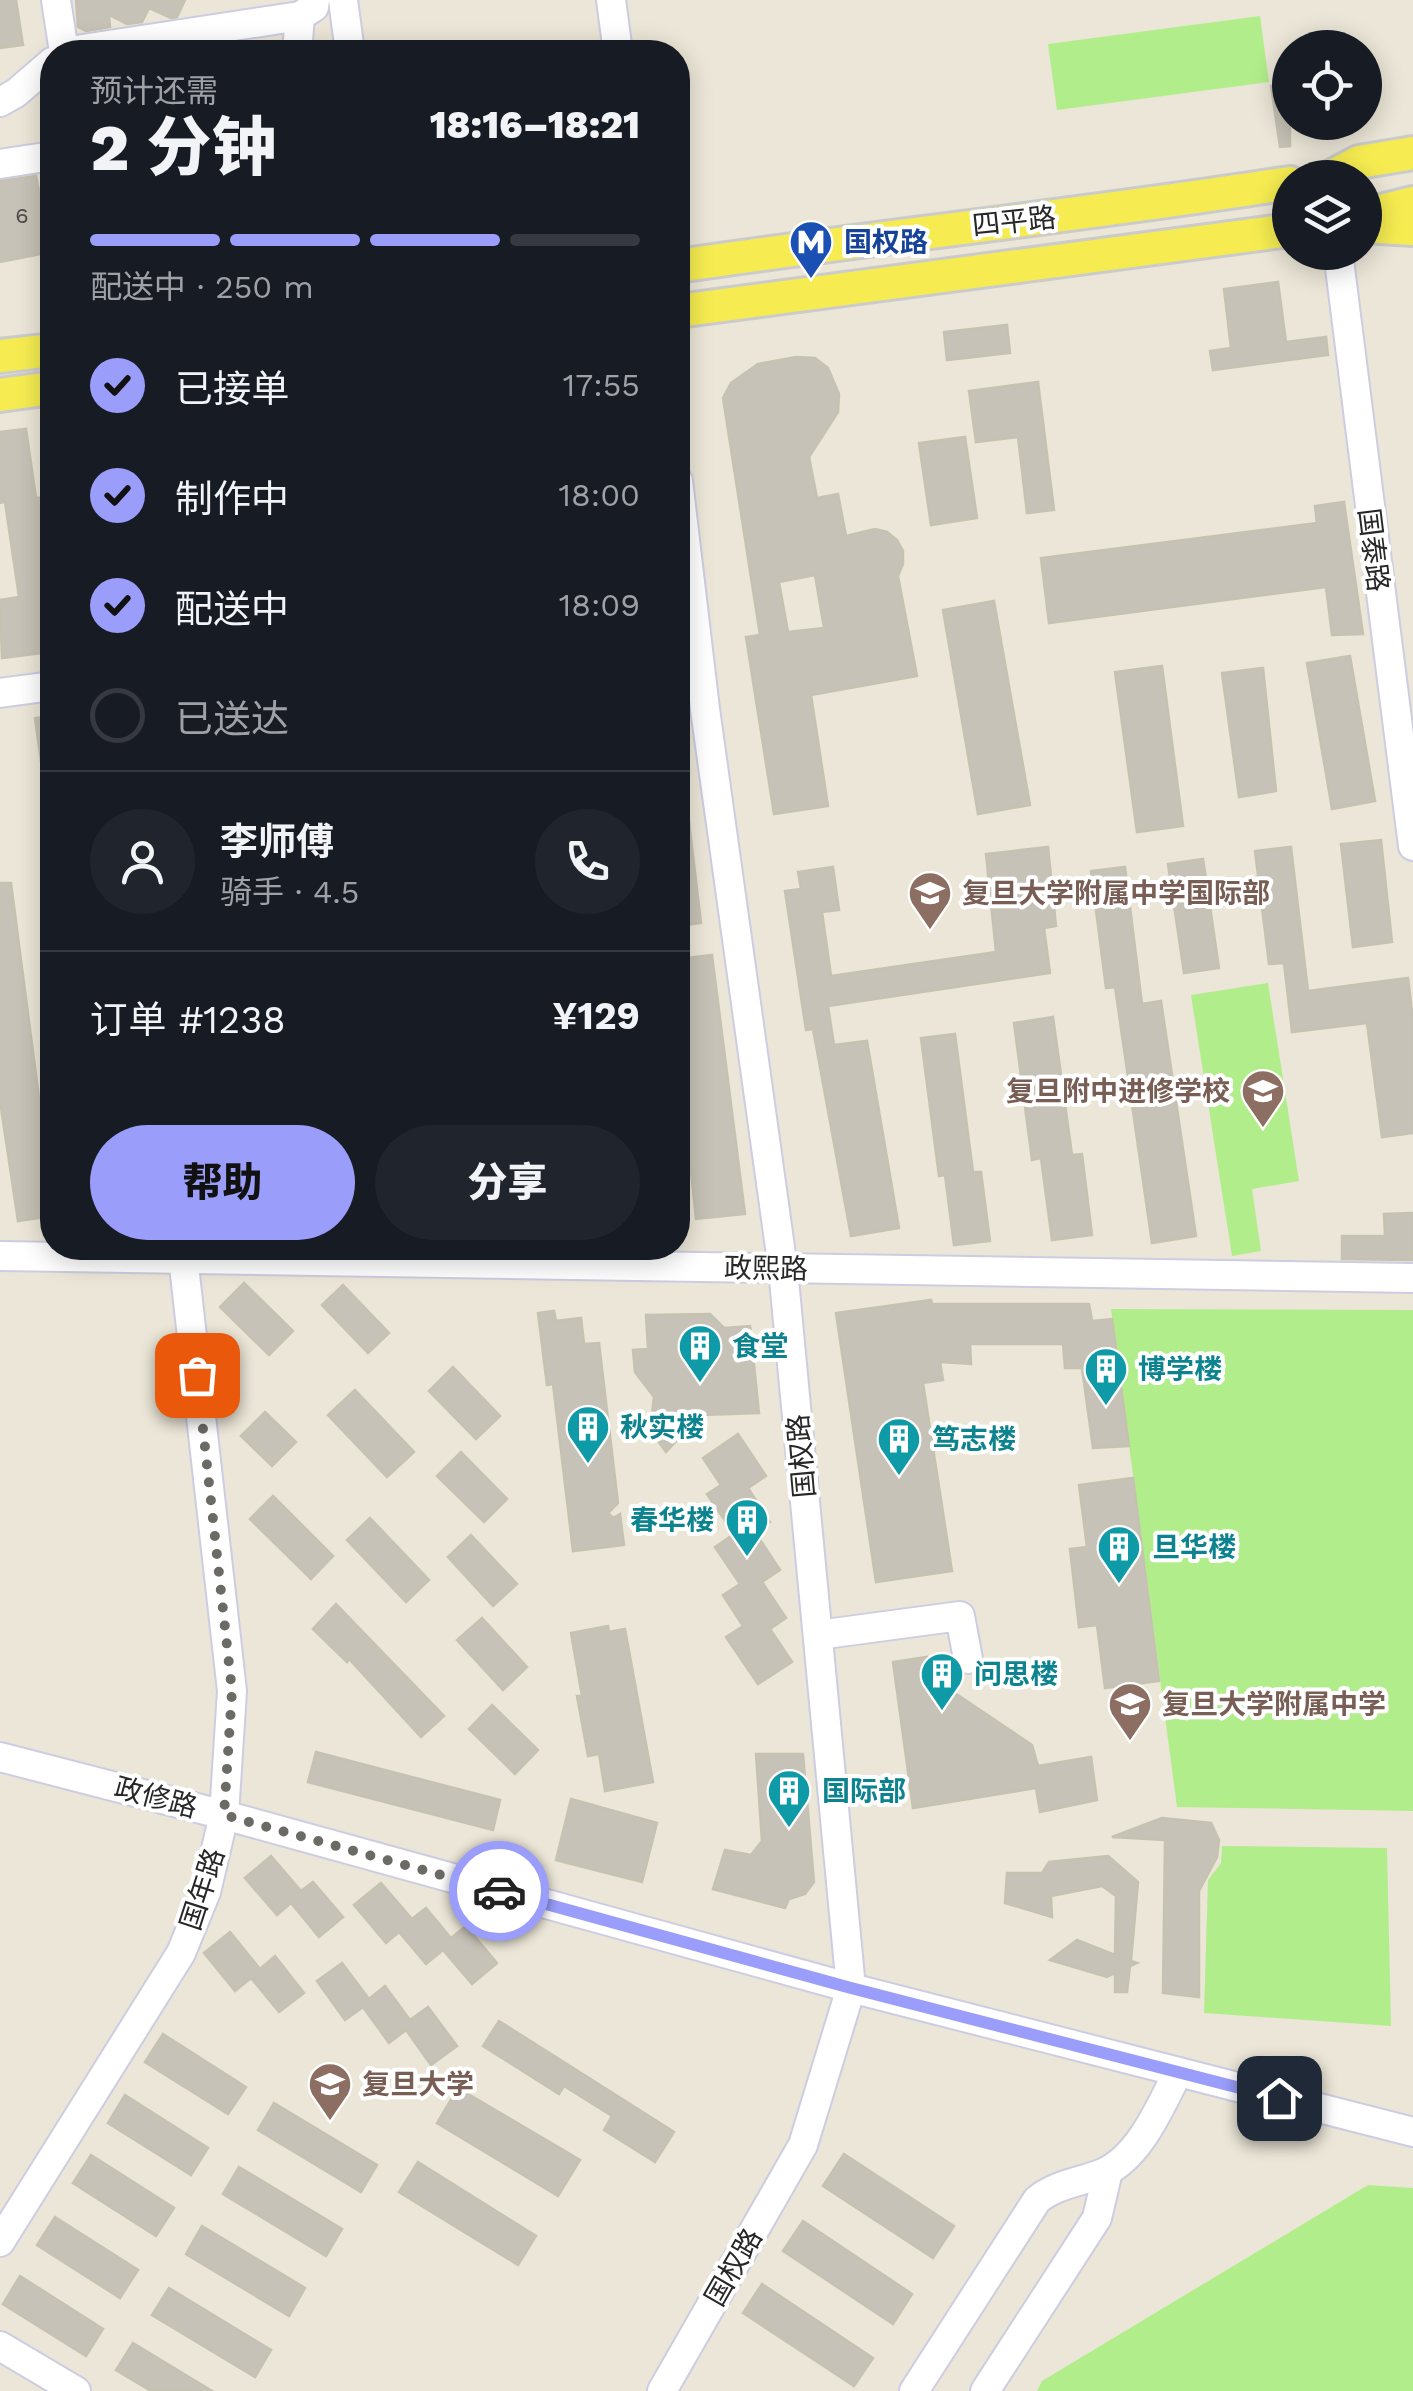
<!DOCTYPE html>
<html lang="zh">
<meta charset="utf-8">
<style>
:root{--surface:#171b24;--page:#20242c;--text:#f1f3f6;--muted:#9ea1a6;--line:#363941;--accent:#9a9dfa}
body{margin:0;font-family:"Work Sans","Noto Sans SC",sans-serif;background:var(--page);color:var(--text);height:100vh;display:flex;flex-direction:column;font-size:38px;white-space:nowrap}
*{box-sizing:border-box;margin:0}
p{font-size:32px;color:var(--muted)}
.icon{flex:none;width:55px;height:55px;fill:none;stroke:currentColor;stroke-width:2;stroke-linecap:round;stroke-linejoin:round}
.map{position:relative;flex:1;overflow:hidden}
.side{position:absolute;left:40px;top:40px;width:650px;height:1220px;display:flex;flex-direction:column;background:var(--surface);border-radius:40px;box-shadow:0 5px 25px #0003}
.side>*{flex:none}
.fabs{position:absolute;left:1272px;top:30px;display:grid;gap:20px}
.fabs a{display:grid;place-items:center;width:110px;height:110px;border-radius:50%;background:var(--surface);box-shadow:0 5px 25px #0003;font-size:50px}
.pin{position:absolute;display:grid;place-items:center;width:85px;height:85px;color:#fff;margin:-42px;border-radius:20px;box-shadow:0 5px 15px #0006}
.courier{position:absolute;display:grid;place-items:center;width:100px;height:100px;margin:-50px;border:8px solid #9a9dfa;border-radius:50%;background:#fff;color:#222;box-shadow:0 2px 12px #0007}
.summary em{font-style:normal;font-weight:800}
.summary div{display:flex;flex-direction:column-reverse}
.summary{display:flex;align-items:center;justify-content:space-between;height:170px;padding:0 50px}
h1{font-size:65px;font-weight:800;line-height:75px}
.bar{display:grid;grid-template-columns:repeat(4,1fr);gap:15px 10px;align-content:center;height:120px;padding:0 50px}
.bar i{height:12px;border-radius:8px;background:var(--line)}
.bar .current{background:var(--accent)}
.bar p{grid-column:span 4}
.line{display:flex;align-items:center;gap:25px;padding:0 50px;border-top:2px solid var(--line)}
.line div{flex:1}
.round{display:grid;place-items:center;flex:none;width:105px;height:105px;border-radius:52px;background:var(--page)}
ol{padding:0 50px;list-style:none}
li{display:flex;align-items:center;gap:30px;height:110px}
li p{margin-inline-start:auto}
li .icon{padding:10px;border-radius:50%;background:var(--accent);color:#111;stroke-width:4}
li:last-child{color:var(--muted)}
li i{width:55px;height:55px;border:5px solid var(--line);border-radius:50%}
.action{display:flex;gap:20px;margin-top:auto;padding:20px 50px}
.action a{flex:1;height:115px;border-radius:60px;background:var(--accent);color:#111;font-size:40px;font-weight:800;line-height:115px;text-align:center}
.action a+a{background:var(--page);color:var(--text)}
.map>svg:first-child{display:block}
</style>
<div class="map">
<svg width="1413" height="2391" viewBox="0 0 1413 2391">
<rect width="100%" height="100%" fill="#ebe6d7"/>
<g fill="#b2ed8b">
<path d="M1260 16 1269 82 1057 110 1048 44Z"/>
<path d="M1268 983 1299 1181 1252 1189 1261 1251 1232 1256 1191 995Z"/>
<path d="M1111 1309 1413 1310V1811L1177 1807Z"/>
<path d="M1222 1846 1387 1848 1391 2026 1204 2013 1208 1880 1221 1863Z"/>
<path d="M1368 2185 1413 2188V2391H1037L1042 2381Z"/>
</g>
<g fill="#c6c2b7" stroke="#c6c2b1" stroke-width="2.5" fill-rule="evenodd">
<path d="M0 0H16L23 45 0 48Z"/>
<path d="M76 0H185L177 17 171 18 149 8 142 22 127 24 109 15 110 27 86 31 78 27Z"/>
<path d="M1290 83V146L1280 147 1271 86Z"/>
<path d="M36 176 51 252 0 262V181Z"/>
<path d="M1278 282 1286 342 1326 337 1328 355 1213 370 1210 351 1231 348 1224 289Z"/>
<path d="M1007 325 1010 353 947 360 944 332Z"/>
<path d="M796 357 815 358 828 368 839 394 838 412 809 457 817 498 838 494 846 536 875 529 887 532 897 540 903 551V564L898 576 917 676 811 695 828 806 774 814 746 637 760 635 723 398 731 383 758 364ZM815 575 824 628 788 632 779 582Z"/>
<path d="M1038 382 1054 510 1027 513 1018 437 976 442 969 391Z"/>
<path d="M26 429 36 498 47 497 52 534V566L41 568 51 652 2 658 0 600 19 597 5 502 0 503V432Z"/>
<path d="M965 437 977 518 931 525 919 443Z"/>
<path d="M1344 502 1363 634 1332 635 1326 587 1049 623 1041 558 1317 523 1315 506Z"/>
<path d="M994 601 1030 805 978 814 943 610Z"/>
<path d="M1350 656 1375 801 1332 809 1307 663Z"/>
<path d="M1162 666 1183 826 1137 832 1115 672Z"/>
<path d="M1263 668 1276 791 1239 797 1222 673Z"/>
<path d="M52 716V768H42L35 718Z"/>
<path d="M689 822 701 923 678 926V823Z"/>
<path d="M1381 840 1392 942 1353 947 1341 844Z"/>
<path d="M1048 847 1056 926 1044 928 1050 973 828 1006 834 1045 867 1041 899 1228 851 1236 813 1029 806 1030 785 891 801 889 798 872 833 867 839 910 822 912 831 976 996 952 986 854Z"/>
<path d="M1291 847 1308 991 1408 978 1413 1020V1133L1382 1137 1367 1023 1292 1032 1284 963 1269 964 1255 851Z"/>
<path d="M1203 859 1219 968 1184 973 1168 864Z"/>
<path d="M1125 867 1142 1004 1161 1001 1196 1236 1152 1243 1115 987 1106 988 1091 871Z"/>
<path d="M0 883H11L52 1198V1216L18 1221 0 1101Z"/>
<path d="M712 955 745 1214 696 1219 678 1049V959Z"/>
<path d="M1053 1017 1072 1155 1082 1154 1092 1235 1052 1240 1041 1158 1032 1160 1014 1023Z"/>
<path d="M955 1034 973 1172H981L990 1241 954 1245 945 1175 939 1176 921 1038Z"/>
<path d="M1413 1213V1260L1342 1259V1236H1385L1384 1214Z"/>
<path d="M244 1283 293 1331 269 1355 220 1307Z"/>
<path d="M343 1285 389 1333 368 1353 322 1305Z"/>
<path d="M931 1300 932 1304H1089L1092 1321 1112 1319 1129 1446 1093 1448 1082 1368H1065L1063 1344H970L971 1364 940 1362 943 1380 923 1383 952 1571 876 1582 836 1313Z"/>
<path d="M554 1311 556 1321 581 1318 584 1344 599 1343 618 1503 608 1513 613 1518 620 1514 624 1545 573 1551 553 1384 547 1385 538 1313Z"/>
<path d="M710 1314 724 1328 750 1326 759 1413 700 1415 666 1452 650 1430 654 1397 635 1372 633 1350 648 1349 646 1315Z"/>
<path d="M453 1367 500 1416 476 1439 429 1391Z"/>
<path d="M355 1390 414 1452 387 1477 328 1415Z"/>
<path d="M265 1412 296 1442 272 1466 241 1436Z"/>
<path d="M738 1434 766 1476 748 1488 770 1522 755 1532 780 1570 762 1582 786 1618 770 1629 792 1662 758 1684 726 1637 743 1626 723 1595 740 1584 715 1547 734 1534 707 1494 721 1485 703 1458Z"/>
<path d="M461 1452 507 1499 484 1522 437 1476Z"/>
<path d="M1133 1478 1159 1681 1105 1688 1097 1625 1079 1627 1070 1549 1087 1547 1079 1485Z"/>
<path d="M273 1496 333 1556 311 1579 250 1519Z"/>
<path d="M370 1518 429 1580 406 1602 347 1540Z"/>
<path d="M471 1535 517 1584 493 1606 448 1557Z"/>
<path d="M336 1604 444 1716 421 1737 349 1659 347 1662 313 1629Z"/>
<path d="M482 1618 527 1667 503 1690 457 1640Z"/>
<path d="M608 1626 609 1632 625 1629 653 1782 605 1791 599 1754 588 1756 577 1696H582L571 1633Z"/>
<path d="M927 1657 934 1679 1032 1745 1038 1766 1091 1757 1097 1800 1040 1812 1036 1788 913 1808 893 1662Z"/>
<path d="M492 1705 538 1750 515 1774 469 1729Z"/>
<path d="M316 1752 500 1800 493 1830 308 1782Z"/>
<path d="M756 1754H803L814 1882 805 1894 789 1899 785 1908 713 1889 725 1850 751 1855 762 1841Z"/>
<path d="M571 1799 657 1823 642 1882 556 1860Z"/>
<path d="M1162 1818 1211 1823 1219 1840 1217 1857 1199 1891V1997L1163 1993 1165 1840 1112 1837Z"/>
<path d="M271 1856 301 1891 313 1882 343 1917 319 1937 291 1903 277 1915 245 1878Z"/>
<path d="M1108 1856 1138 1882 1131 1961 1137 1963 1130 1966 1127 1992H1115V1973L1107 1977 1050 1960 1077 1940 1115 1955 1116 1896 1102 1886 1051 1896 1052 1917 1005 1903 1007 1873H1042L1049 1862Z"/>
<path d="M381 1883 412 1919 426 1908 451 1938 466 1926 497 1963 472 1984 443 1950 426 1964 399 1932 386 1943 354 1905Z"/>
<path d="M230 1932 260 1969 275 1956 304 1993 279 2012 251 1978 235 1991 204 1953Z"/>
<path d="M342 1963 369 1999 385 1986 410 2020 428 2007 457 2046 431 2065 406 2030 389 2043 363 2007 345 2020 317 1981Z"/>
<path d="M499 2021 674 2132 655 2162 604 2130 612 2116 564 2086 559 2094 483 2046Z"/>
<path d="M163 2034 246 2087 228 2114 145 2062Z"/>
<path d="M458 2088 580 2160 558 2196 437 2123Z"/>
<path d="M125 2095 208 2148 191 2175 108 2123Z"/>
<path d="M274 2103 377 2165 361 2192 258 2130Z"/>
<path d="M844 2154 954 2226 933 2258 823 2186Z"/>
<path d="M91 2155 174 2208 156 2236 73 2183Z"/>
<path d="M418 2162 536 2236 518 2265 399 2192Z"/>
<path d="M239 2167 342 2229 326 2256 223 2194Z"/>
<path d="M55 2217 138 2270 120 2298 37 2245Z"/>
<path d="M803 2221 912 2294 893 2324 783 2251Z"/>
<path d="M202 2226 305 2288 289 2316 186 2254Z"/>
<path d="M20 2276 103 2329 86 2356 3 2304Z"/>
<path d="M762 2284 873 2358 854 2386 743 2313Z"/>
<path d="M169 2288 271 2350 255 2377 152 2315Z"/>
<path d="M133 2343 212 2391H151L116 2370Z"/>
</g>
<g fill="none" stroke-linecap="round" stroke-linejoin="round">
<g stroke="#cdcde1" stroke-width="32">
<g id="minor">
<path d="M56 0 64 52"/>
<path d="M343 0 350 52"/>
<path d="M611 0 618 52"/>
<path d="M63 52 300 16 314 7 315 0"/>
<path d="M297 52 300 16"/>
<path d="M0 102 16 93 52 62"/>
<path d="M0 164 52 156"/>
<path d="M1338 252 1413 846"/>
<path d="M0 693 52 686"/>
<path d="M0 1256 1413 1278"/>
<path d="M818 1635 960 1616 968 1659"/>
<path d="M0 1757 224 1815 851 1988 1413 2132"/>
<path d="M0 2242 181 1953 206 1892 224 1815 232 1691 182 1248"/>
<path d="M0 2346 76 2391"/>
<path d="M662 2391 803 2145 851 1988 783 1269 705 709 678 481"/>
<path d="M914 2391 1037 2200C1056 2184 1081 2182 1103 2173 1140 2157 1161 2105 1178 2072"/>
<path d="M985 2391 1097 2218 1108 2171"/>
</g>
</g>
<g stroke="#cbcbcb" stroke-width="38">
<g id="major">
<path d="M1329 178 1359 162 1413 153"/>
<path d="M1365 215 1413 203"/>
<path d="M1365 226 1413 229"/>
<path d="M678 266C881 236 1086 215 1290 183"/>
<path d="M678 311 1290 230"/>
<path d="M0 356 52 350"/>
<path d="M0 395 52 388"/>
</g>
</g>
<use href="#minor" stroke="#fff" stroke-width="28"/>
<use href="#major" stroke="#f6ec51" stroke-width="32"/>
</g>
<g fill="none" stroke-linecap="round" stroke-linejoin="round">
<path stroke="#6c6a65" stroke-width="10" stroke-dasharray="0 18" d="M197 1375 232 1691 224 1815 499 1891"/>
<path stroke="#9a9dfa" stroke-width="12" d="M499 1891 851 1988 1279 2098"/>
</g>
<defs>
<g id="metro-pin" transform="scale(2.25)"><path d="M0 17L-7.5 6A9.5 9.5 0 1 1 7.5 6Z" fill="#1a4fb4" stroke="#fff"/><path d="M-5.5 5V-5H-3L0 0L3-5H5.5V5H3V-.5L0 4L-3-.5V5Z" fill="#fff"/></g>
<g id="school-pin" transform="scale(2.25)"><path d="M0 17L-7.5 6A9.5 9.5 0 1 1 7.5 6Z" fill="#8d6e63" stroke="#fff"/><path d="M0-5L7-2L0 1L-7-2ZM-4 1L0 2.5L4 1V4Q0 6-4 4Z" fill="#fff"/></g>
<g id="building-pin" transform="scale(2.25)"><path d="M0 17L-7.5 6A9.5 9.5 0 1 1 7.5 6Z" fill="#0f9aa8" stroke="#fff"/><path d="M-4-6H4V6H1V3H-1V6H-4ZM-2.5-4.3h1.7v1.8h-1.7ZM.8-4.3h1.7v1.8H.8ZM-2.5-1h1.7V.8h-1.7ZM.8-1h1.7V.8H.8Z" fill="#fff"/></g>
<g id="university-pin" transform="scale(2.25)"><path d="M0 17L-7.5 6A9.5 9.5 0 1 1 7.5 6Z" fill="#8d6e63" stroke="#fff"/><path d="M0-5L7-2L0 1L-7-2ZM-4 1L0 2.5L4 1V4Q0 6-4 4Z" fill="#fff"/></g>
</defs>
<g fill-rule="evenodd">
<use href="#metro-pin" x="811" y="242"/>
<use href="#school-pin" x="930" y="893"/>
<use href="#school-pin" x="1263" y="1091"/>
<use href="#building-pin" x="700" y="1346"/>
<use href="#building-pin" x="1106" y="1369"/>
<use href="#building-pin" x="588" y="1427"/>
<use href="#building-pin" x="899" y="1439"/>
<use href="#building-pin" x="747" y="1520"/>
<use href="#building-pin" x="1119" y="1547"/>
<use href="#building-pin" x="942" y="1674"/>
<use href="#school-pin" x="1130" y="1704"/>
<use href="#building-pin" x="789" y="1791"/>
<use href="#university-pin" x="330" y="2084"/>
</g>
<g text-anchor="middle" stroke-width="8" stroke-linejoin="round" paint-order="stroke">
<g font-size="22" fill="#4f4e4b">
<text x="22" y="223">6</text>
</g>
<g font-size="28" fill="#272727" stroke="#fff">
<text transform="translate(1014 221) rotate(-6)" y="10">四平路</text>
<text transform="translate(1374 550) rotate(83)" y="10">国泰路</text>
<text transform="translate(766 1268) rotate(1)" y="10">政熙路</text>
<text transform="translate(801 1456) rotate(-95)" y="10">国权路</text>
<text transform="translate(156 1797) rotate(15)" y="10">政修路</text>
<text transform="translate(202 1889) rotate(-72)" y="10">国年路</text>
<text transform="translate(733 2267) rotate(-60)" y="10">国权路</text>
</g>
<g font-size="28" font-weight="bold" fill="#164399" stroke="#fff" text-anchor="start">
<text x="844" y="252">国权路</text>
</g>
<g font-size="28" font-weight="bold" fill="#785e54" stroke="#fff" text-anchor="start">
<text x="962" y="903">复旦大学附属中学国际部</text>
<text x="1230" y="1101" text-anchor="end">复旦附中进修学校</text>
<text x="1162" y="1714">复旦大学附属中学</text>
<text x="362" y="2094">复旦大学</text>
</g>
<g font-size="28" font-weight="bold" fill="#0d838f" stroke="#fff" text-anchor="start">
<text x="732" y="1356">食堂</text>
<text x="1138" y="1379">博学楼</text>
<text x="620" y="1437">秋实楼</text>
<text x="932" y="1449">笃志楼</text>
<text x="714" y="1530" text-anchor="end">春华楼</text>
<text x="1152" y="1557">旦华楼</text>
<text x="974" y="1684">问思楼</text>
<text x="822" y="1801">国际部</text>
</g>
</g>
</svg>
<div class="fabs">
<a><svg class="icon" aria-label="locate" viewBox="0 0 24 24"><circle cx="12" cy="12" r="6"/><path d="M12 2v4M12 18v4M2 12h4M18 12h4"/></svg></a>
<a><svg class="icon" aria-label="layers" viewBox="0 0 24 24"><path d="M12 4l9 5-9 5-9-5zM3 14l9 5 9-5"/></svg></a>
</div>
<div class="pin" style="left:197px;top:1375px;background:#ea580c"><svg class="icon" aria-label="bag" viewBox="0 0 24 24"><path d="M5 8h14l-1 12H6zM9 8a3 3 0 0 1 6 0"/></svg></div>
<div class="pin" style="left:1279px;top:2098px;background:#1f2937"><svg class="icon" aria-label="home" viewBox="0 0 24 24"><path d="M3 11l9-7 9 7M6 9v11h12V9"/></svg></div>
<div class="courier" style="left:499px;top:1891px"><svg class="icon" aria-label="car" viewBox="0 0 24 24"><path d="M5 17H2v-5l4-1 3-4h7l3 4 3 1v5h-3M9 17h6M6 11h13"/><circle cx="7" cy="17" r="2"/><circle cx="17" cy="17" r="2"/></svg></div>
<section class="side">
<div class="summary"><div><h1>2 分钟</h1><p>预计还需</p></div><em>18:16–18:21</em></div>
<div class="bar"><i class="current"></i><i class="current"></i><i class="current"></i><i></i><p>配送中 · 250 m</p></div>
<ol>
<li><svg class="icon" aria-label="check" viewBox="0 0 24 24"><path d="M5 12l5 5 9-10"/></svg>已接单<p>17:55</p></li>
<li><svg class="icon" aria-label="check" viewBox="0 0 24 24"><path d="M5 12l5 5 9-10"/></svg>制作中<p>18:00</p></li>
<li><svg class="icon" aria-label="check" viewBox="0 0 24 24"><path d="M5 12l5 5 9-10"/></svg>配送中<p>18:09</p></li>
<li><i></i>已送达</li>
</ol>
<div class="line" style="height:180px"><a class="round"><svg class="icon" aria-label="person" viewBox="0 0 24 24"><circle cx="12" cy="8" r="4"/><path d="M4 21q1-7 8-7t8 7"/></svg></a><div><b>李师傅</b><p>骑手 · 4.5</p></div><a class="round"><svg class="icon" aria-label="phone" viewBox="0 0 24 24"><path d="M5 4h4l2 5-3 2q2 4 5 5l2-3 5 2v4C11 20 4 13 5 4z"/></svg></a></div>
<div class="line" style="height:130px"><div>订单 #1238</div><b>¥129</b></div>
<div class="action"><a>帮助</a><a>分享</a></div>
</section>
</div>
